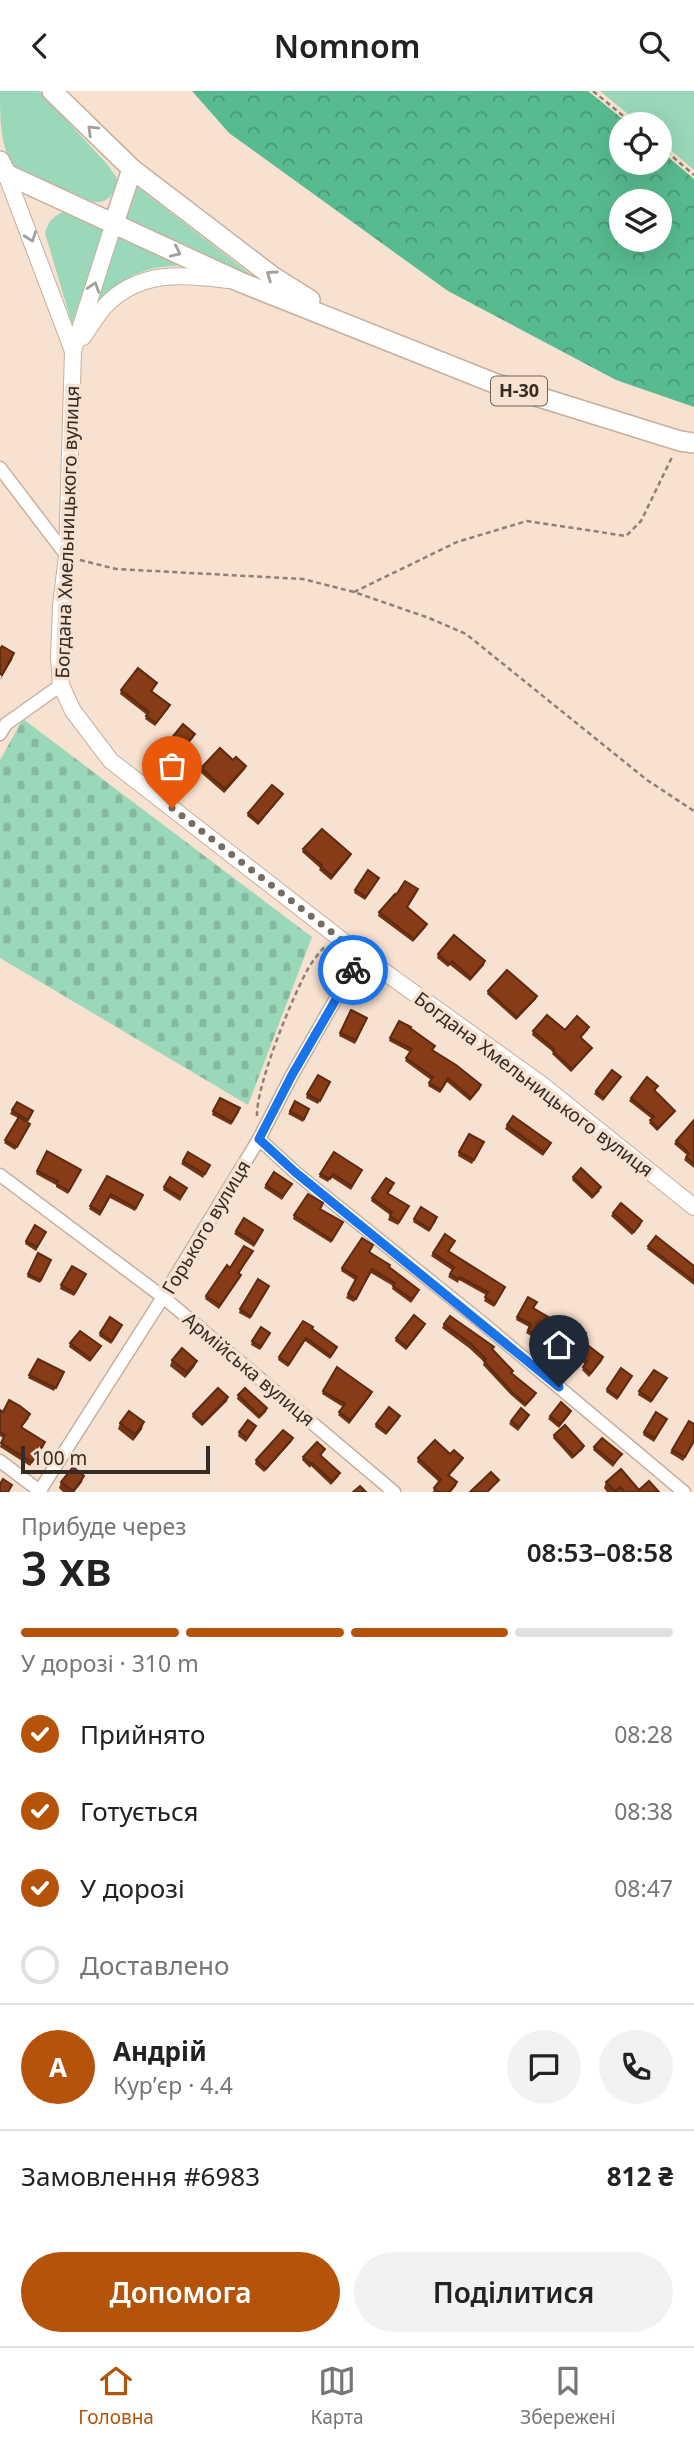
<!DOCTYPE html>
<html lang="uk">
<meta charset="utf-8">
<style>
:root{--surface:#fff;--page:#f2f2f2;--text:#222;--muted:#767676;--line:#e0e0e0;--accent:#b45309}
body{margin:0;font-family:"Noto Sans",sans-serif;background:var(--page);color:var(--text);height:100vh;display:flex;flex-direction:column;font-size:26px;white-space:nowrap}
*{box-sizing:border-box;margin:0}
p{font-size:23px;color:var(--muted)}
.icon{flex:none;width:38px;height:38px;fill:none;stroke:currentColor;stroke-width:2;stroke-linecap:round;stroke-linejoin:round}
.map{position:relative;height:1401px;overflow:hidden}
.details{display:flex;flex-direction:column;background:var(--surface);flex:1}
.details>*{flex:none}
.fabs{position:absolute;left:609px;top:21px;display:grid;gap:14px}
.fabs a{display:grid;place-items:center;width:63px;height:63px;border-radius:50%;background:var(--surface);box-shadow:0 7px 28px #0002;font-size:35px}
.scale{position:absolute;left:21px;bottom:18px;width:189px;box-sizing:border-box;padding-left:7px;border:4px solid #332b24;border-top:0;font-size:19px;line-height:24px;white-space:nowrap;color:#332b24;-webkit-text-stroke:5px #f7e1d0;paint-order:stroke}
.pin{position:absolute;display:grid;place-items:center;width:60px;height:60px;color:#fff;margin:-72px -30px;border-radius:50% 50% 50% 0;rotate:-45deg;box-shadow:0 0 7px #0007}
.pin .icon{rotate:45deg}
.courier{position:absolute;display:grid;place-items:center;width:70px;height:70px;margin:-35px;border:5px solid #1a73e8;border-radius:50%;background:#fff;color:#222;box-shadow:0 2px 9px #0007}
.summary em{font-style:normal;font-weight:600}
.summary div{display:flex;flex-direction:column-reverse}
.summary{display:flex;align-items:center;justify-content:space-between;height:119px;padding:0 21px}
h1{font-size:46px;font-weight:600;line-height:52px}
.bar{display:grid;grid-template-columns:repeat(4,1fr);gap:10px 7px;align-content:center;height:84px;padding:0 21px}
.bar i{height:9px;border-radius:5px;background:var(--line)}
.bar .selected{background:var(--accent)}
.bar p{grid-column:span 4}
.line{display:flex;align-items:center;gap:18px;padding:0 21px;border-top:2px solid var(--line)}
.line div{flex:1}
.round{display:grid;place-items:center;flex:none;width:74px;height:74px;border-radius:37px;background:var(--page)}
ol{padding:0 21px;list-style:none}
li{display:flex;align-items:center;gap:21px;height:77px}
li p{margin-inline-start:auto}
li .icon{padding:7px;border-radius:50%;background:var(--accent);color:#fff;stroke-width:4}
li:last-child{color:var(--muted)}
li i{width:38px;height:38px;border:4px solid var(--line);border-radius:50%}
.button{display:flex;gap:14px;margin-top:auto;padding:14px 21px}
.button a{flex:1;height:80px;border-radius:42px;background:var(--accent);color:#fff;font-size:28px;font-weight:600;line-height:80px;text-align:center}
.button a+a{background:var(--page);color:var(--text)}
header{display:flex;justify-content:space-between;align-items:center;height:91px;padding:0 21px;background:var(--surface);font-size:32px;font-weight:600}
.dock{display:flex;justify-content:space-around;align-items:center;height:98px;border-top:2px solid var(--line);background:var(--surface);font-size:19px;color:var(--muted)}
.dock a{display:grid;justify-items:center;gap:4px}
.dock .selected{color:var(--accent)}
.map>svg:first-child{display:block}
</style>
<header><svg class="icon" aria-label="back" viewBox="0 0 24 24"><path d="M15 5l-7 7 7 7"/></svg>Nomnom<svg class="icon" aria-label="search" viewBox="0 0 24 24"><circle cx="10" cy="10" r="6"/><path d="M15 15l6 6"/></svg></header>
<div class="map">
<svg width="694" height="1401" viewBox="0 0 694 1401">
<defs>
<pattern id="forest-crowns" width="20" height="18" patternUnits="userSpaceOnUse" patternTransform="scale(1.75)"><rect width="20" height="18" fill="#58ba8f"/><path d="M2 6a3 3 0 1 1 6 0M12 15a3 3 0 1 1 6 0" fill="none" stroke="#499775"/></pattern>
<pattern id="cemetery-stones" width="16" height="16" patternUnits="userSpaceOnUse" patternTransform="scale(1.75)"><rect width="16" height="16" fill="#9bd7b9"/><path d="M2 7V4a2 2 0 0 1 4 0v3zM10 15v-3a2 2 0 0 1 4 0v3z" fill="#86b99f"/></pattern>
</defs>
<rect width="100%" height="100%" fill="#f7e1d0"/>
<g fill="#9bd7b9">
<path d="M0 0H39L107 73 117 87C112 132 70 102 46 90 36 86 19 81 12 73 0 53 0 24 0 0Z"/>
<path d="M600 0H694V79L660 50V33H640Z"/>
<path d="M136 95 263 193 125 129Z"/>
<path d="M68 119 105 134 72 233 45 142C49 129 54 124 68 119Z"/>
<path d="M120 141 185 175C144 173 115 189 93 222Z"/>
</g>
<path fill="url(#forest-crowns)" fill-rule="evenodd" d="M192 0H588L629 33H621V72H660V59L694 88V316L616 289 448 200 229 42ZM621 110H660V149H621Z"/>
<path fill="url(#cemetery-stones)" d="M23 628 312 846 248 1014 0 867V669Z"/>
<g fill="none" stroke-linecap="round" stroke-linejoin="round">
<g stroke="#c5b09f" stroke-width="15">
<g id="minor">
<path d="M0 377 67 465"/>
<path d="M0 643 6 633 61 594"/>
<path d="M259 1048 295 1081 480 1230 684 1401"/>
<path d="M0 1084 163 1206 394 1401"/>
<path d="M0 1370 41 1401"/>
<path d="M39 1401 163 1206 259 1048 292 984 361 864"/>
</g>
</g>
<g stroke="#c5b09f" stroke-width="18">
<g id="tertiary">
<path d="M6 83 73 260"/>
<path d="M114 132 73 260 67 465 61 515 59 566 61 594 73 620 111 670 361 864 541 993 694 1116"/>
<path d="M83 246C90 236 97 224 105 215 139 179 183 183 228 189"/>
</g>
</g>
<g stroke="#c5b09f" stroke-width="22">
<g id="primary">
<path d="M52 0 132 78 272 185 310 209"/>
<path d="M0 70 6 83 240 191 494 292 680 350 694 352"/>
<path d="M114 132 132 78"/>
</g>
</g>
<g stroke="#8f8074" stroke-width="2.5" stroke-dasharray="5 3.5" stroke-linecap="butt">
<path d="M593 0 633 33"/>
<path d="M660 55 694 84"/>
<path d="M80 469 116 478 303 488 354 501 429 527 466 543 647 689 694 720"/>
<path d="M354 501 457 451 527 430 626 445 641 430 673 364"/>
<path d="M257 1025C256 994 293 904 309 876 314 868 320 861 326 854"/>
</g>
<use href="#minor" stroke="#fff" stroke-width="12"/>
<use href="#tertiary" stroke="#fff" stroke-width="16"/>
<use href="#primary" stroke="#fff" stroke-width="19"/>
</g>
<g fill="#743414">
<path d="M157 592 152 601 169 617 155 635 145 628 147 624 120 603 121 599Z"/>
<path d="M194 646 181 662 169 652 170 649Z"/>
<path d="M233 669 246 675 245 678 224 702 200 681 201 677Z"/>
<path d="M281 706 258 734 247 725 248 722Z"/>
<path d="M303 758 349 767 331 789 319 779 320 777 302 761Z"/>
<path d="M379 787 365 809 354 802 355 799Z"/>
<path d="M417 801 408 816 426 836 413 851 378 825 379 821 396 804Z"/>
<path d="M438 863 484 874 470 890 450 874 448 876 437 867Z"/>
<path d="M488 900 537 905 536 908 516 929 487 903Z"/>
<path d="M351 919 367 927 355 953 339 945Z"/>
<path d="M410 937 433 959 481 994 480 998 470 1010 447 991 440 1002 428 995 431 989 405 970 410 961 389 950 390 947Z"/>
<path d="M565 939H588L581 947 590 960 571 981 552 963 553 961 532 944 533 940Z"/>
<path d="M621 986 619 989 603 1010 594 1003 596 1000Z"/>
<path d="M329 994 318 1013 306 1007 307 1003Z"/>
<path d="M658 995 655 1000 675 1020 673 1023 657 1040 649 1032 652 1028 629 1010 631 1007Z"/>
<path d="M309 1018 303 1031 288 1023 290 1020Z"/>
<path d="M12 1019 32 1024 27 1031 30 1033 29 1036 15 1059 4 1052 18 1027 10 1023Z"/>
<path d="M213 1020 239 1021 231 1034 212 1024Z"/>
<path d="M694 1029V1077L684 1069 687 1064 674 1053 676 1050Z"/>
<path d="M507 1034 551 1052 550 1055 543 1065 505 1038Z"/>
<path d="M484 1051 472 1073 458 1065 459 1061Z"/>
<path d="M47 1060 81 1079 68 1103 56 1096V1094L36 1083Z"/>
<path d="M183 1070 210 1074 203 1087 181 1073Z"/>
<path d="M362 1079 351 1099 331 1086 328 1091 319 1086 320 1083Z"/>
<path d="M107 1085 143 1104 135 1120 110 1107 100 1125 89 1118Z"/>
<path d="M573 1086 600 1100 592 1108 572 1089Z"/>
<path d="M292 1093 282 1109 264 1097 266 1094Z"/>
<path d="M164 1096 186 1100 180 1110 163 1099Z"/>
<path d="M393 1096 388 1103 407 1118 398 1134 388 1129 390 1124 371 1110 372 1107Z"/>
<path d="M613 1122 641 1134 632 1144 611 1125Z"/>
<path d="M294 1124 342 1134 331 1152 293 1128Z"/>
<path d="M414 1128 436 1130 429 1141 413 1131Z"/>
<path d="M236 1140 262 1142 254 1156 234 1143Z"/>
<path d="M45 1144 36 1160 25 1153 26 1150Z"/>
<path d="M455 1150 449 1161 504 1199 494 1216 484 1210 486 1204 459 1189 458 1192 448 1186 452 1179 431 1165 433 1162Z"/>
<path d="M648 1155 694 1175V1194L647 1158Z"/>
<path d="M372 1157 369 1161 389 1176 418 1202 411 1212 392 1198 393 1195 371 1182 354 1211 346 1207 355 1189 341 1180 342 1177Z"/>
<path d="M253 1160 239 1183 241 1184 240 1187 219 1218 205 1208 206 1205 230 1177Z"/>
<path d="M50 1172 40 1192 27 1186 28 1183Z"/>
<path d="M86 1183 74 1205 60 1198 61 1194Z"/>
<path d="M269 1195 250 1228 239 1222 240 1218Z"/>
<path d="M534 1217 551 1231 540 1250 526 1242 529 1236 516 1229 517 1226Z"/>
<path d="M444 1233 492 1259 513 1280 512 1282 535 1305 525 1316 511 1304 483 1274 484 1271 469 1257 442 1237Z"/>
<path d="M122 1234 111 1253 99 1245 100 1242Z"/>
<path d="M424 1236 406 1259 395 1250 396 1247Z"/>
<path d="M312 1238 337 1256 330 1268 305 1250 288 1276 278 1269 279 1266Z"/>
<path d="M270 1242 260 1259 251 1254 252 1250Z"/>
<path d="M586 1242 582 1250 603 1266 602 1270 589 1286 582 1279 585 1273 561 1256 562 1253Z"/>
<path d="M70 1252 101 1255 90 1271 69 1256Z"/>
<path d="M38 1268 64 1281 54 1300 28 1287Z"/>
<path d="M172 1269 197 1270 194 1276 185 1287 170 1275Z"/>
<path d="M632 1285 617 1309 606 1301 607 1298Z"/>
<path d="M667 1287 651 1312 638 1304 639 1300Z"/>
<path d="M323 1300 371 1304 349 1333 338 1324 343 1316 322 1303Z"/>
<path d="M238 1304 267 1317 266 1321 259 1328 237 1308Z"/>
<path d="M228 1306 227 1310 202 1335 192 1326 193 1323Z"/>
<path d="M0 1319 3 1321 29 1327 22 1336 44 1355 30 1375 0 1356 1 1352 3 1347 0 1345Z"/>
<path d="M570 1323 559 1337 548 1328 550 1325Z"/>
<path d="M528 1327 518 1340 509 1333 511 1330Z"/>
<path d="M399 1328 386 1344 375 1336 376 1333Z"/>
<path d="M667 1328 654 1351 643 1344 644 1341Z"/>
<path d="M120 1332 142 1338 133 1350 118 1338Z"/>
<path d="M255 1338 246 1351 238 1345 239 1341Z"/>
<path d="M554 1344 584 1355 583 1358 572 1368 553 1347Z"/>
<path d="M292 1350 264 1381 255 1373 256 1369Z"/>
<path d="M694 1352 683 1370 670 1362 672 1359Z"/>
<path d="M594 1356 620 1366 613 1376 593 1359Z"/>
<path d="M325 1358 321 1365 339 1385 331 1394 311 1375 310 1377 302 1369 303 1366Z"/>
<path d="M450 1363 463 1367 462 1370 449 1385 457 1391 456 1395 451 1401H433L434 1397 439 1391 417 1371 418 1367Z"/>
<path d="M61 1391H82L74 1401H63L59 1397Z"/>
<path d="M606 1391 639 1399 659 1401H607L604 1397Z"/>
</g>
<g fill="#5e2a10">
<path d="M14 562 12 569 0 589 2 584Z"/>
<path d="M246 675 245 678 224 702 225 698Z"/>
<path d="M283 703 281 706 258 734 259 731Z"/>
<path d="M351 763 349 767 331 789 332 785Z"/>
<path d="M485 870 484 874 470 890 471 887Z"/>
<path d="M537 905 536 908 516 929 517 926Z"/>
<path d="M592 957 590 960 571 981 572 978Z"/>
<path d="M675 1020 673 1023 657 1040 658 1037Z"/>
<path d="M425 1233 424 1236 406 1259 407 1256Z"/>
<path d="M197 1270 194 1276 185 1287 187 1281Z"/>
<path d="M372 1301 371 1304 349 1333 350 1329Z"/>
<path d="M228 1306 227 1310 202 1335 203 1332Z"/>
<path d="M144 1331 142 1338 133 1350 135 1343Z"/>
<path d="M293 1347 292 1350 264 1381 266 1378Z"/>
<path d="M584 1355 583 1358 572 1368 574 1365Z"/>
<path d="M84 1385 82 1391 74 1401H72Z"/>
</g>
<g fill="#873c17" stroke="#5e2a10" stroke-width="2">
<path d="M2 555 14 562 2 584 0 583V558Z"/>
<path d="M138 577 157 592 151 600 170 614 156 632 146 625 149 621 121 599Z"/>
<path d="M183 633 195 643 182 658 170 649Z"/>
<path d="M220 657 233 669 236 666 246 675 225 698 201 677Z"/>
<path d="M272 694 283 703 259 731 248 722Z"/>
<path d="M322 738 351 763 332 785 321 776 322 774 303 758Z"/>
<path d="M368 779 379 787 366 806 355 799Z"/>
<path d="M405 790 418 798 407 816 427 833 414 848 379 821 395 803 396 804Z"/>
<path d="M454 844 485 870 471 887 452 870 449 873 438 863Z"/>
<path d="M507 879 537 905 517 926 488 900Z"/>
<path d="M351 919 367 927 356 949 340 942Z"/>
<path d="M547 924 565 939 577 925 589 936 580 946 592 957 572 978 553 960 554 958 533 940Z"/>
<path d="M399 930 411 936 410 937 435 955 432 959 456 974 481 994 471 1007 448 987 441 999 429 992 433 986 406 967 412 958 390 947Z"/>
<path d="M612 979 621 986 604 1007 596 1000Z"/>
<path d="M318 984 330 991 320 1010 307 1003Z"/>
<path d="M647 986 658 995 654 999 675 1020 658 1037 650 1029 654 1026 631 1007Z"/>
<path d="M220 1007 240 1017 232 1031 213 1020Z"/>
<path d="M295 1010 309 1018 304 1028 290 1020Z"/>
<path d="M17 1011 33 1020 28 1029 12 1019Z"/>
<path d="M513 1025 551 1052 544 1061 507 1034Z"/>
<path d="M19 1026 30 1033 17 1056 5 1049Z"/>
<path d="M694 1029V1073L686 1066 689 1062 676 1050Z"/>
<path d="M469 1043 484 1051 474 1069 459 1061Z"/>
<path d="M47 1060 81 1079 69 1100 57 1093 58 1090 37 1080Z"/>
<path d="M188 1061 210 1074 205 1083 183 1070Z"/>
<path d="M334 1061 362 1079 352 1095 333 1083 330 1088 320 1083Z"/>
<path d="M581 1077 601 1096 593 1105 573 1086Z"/>
<path d="M274 1081 292 1093 283 1105 266 1094Z"/>
<path d="M107 1085 143 1104 136 1117 111 1103 101 1121 90 1115Z"/>
<path d="M170 1086 187 1097 181 1106 164 1096Z"/>
<path d="M386 1087 394 1092 387 1102 409 1115 399 1131 390 1125 392 1121 372 1107Z"/>
<path d="M308 1103 323 1112 320 1118 343 1131 332 1149 294 1124Z"/>
<path d="M621 1112 642 1130 634 1141 613 1122Z"/>
<path d="M421 1116 437 1126 430 1138 414 1128Z"/>
<path d="M244 1127 263 1139 255 1152 236 1140Z"/>
<path d="M35 1134 46 1141 37 1156 26 1150Z"/>
<path d="M445 1143 455 1150 448 1160 505 1196 495 1213 485 1206 488 1201 460 1186 459 1188 450 1183 454 1176 433 1162Z"/>
<path d="M656 1145 694 1175V1190L648 1155Z"/>
<path d="M362 1147 373 1154 369 1161 390 1174 389 1176 419 1199 412 1208 393 1195 395 1192 372 1178 356 1208 348 1203 357 1186 342 1177Z"/>
<path d="M244 1155 253 1160 238 1182 241 1184 220 1214 206 1205 227 1174 230 1177Z"/>
<path d="M38 1162 51 1169 41 1189 28 1183Z"/>
<path d="M72 1175 86 1183 75 1202 61 1194Z"/>
<path d="M258 1188 269 1195 251 1225 240 1218Z"/>
<path d="M528 1206 537 1211 533 1217 552 1228 541 1246 528 1239 531 1233 517 1226Z"/>
<path d="M414 1224 425 1233 407 1256 396 1247Z"/>
<path d="M450 1225 494 1256 492 1258 513 1280 511 1282 536 1302 526 1313 512 1301 484 1270 486 1268 471 1253 444 1233Z"/>
<path d="M110 1226 122 1234 112 1250 100 1242Z"/>
<path d="M303 1230 313 1236 312 1238 337 1256 331 1265 306 1247 289 1273 279 1266Z"/>
<path d="M575 1234 586 1242 581 1249 603 1266 591 1282 583 1276 587 1270 562 1253Z"/>
<path d="M261 1236 270 1242 261 1256 252 1250Z"/>
<path d="M80 1240 101 1255 91 1268 70 1252Z"/>
<path d="M182 1257 197 1270 187 1281 172 1269Z"/>
<path d="M38 1268 64 1281 56 1297 29 1284Z"/>
<path d="M337 1276 372 1301 350 1329 339 1321 345 1313 323 1300Z"/>
<path d="M621 1277 632 1285 618 1306 607 1298Z"/>
<path d="M654 1279 667 1287 652 1309 639 1300Z"/>
<path d="M218 1297 228 1306 203 1332 193 1323Z"/>
<path d="M245 1297 267 1317 260 1325 238 1304Z"/>
<path d="M9 1309 20 1315 30 1323 21 1336 45 1351 32 1371 1 1352 5 1344 0 1341V1319L3 1321Z"/>
<path d="M561 1311 571 1320 560 1333 550 1325Z"/>
<path d="M389 1316 400 1325 387 1341 376 1333Z"/>
<path d="M521 1317 529 1324 519 1336 511 1330Z"/>
<path d="M129 1320 144 1331 135 1343 120 1332Z"/>
<path d="M656 1321 667 1328 655 1347 644 1341Z"/>
<path d="M248 1329 256 1335 247 1347 239 1341Z"/>
<path d="M689 1330 694 1333V1350L685 1366 672 1359Z"/>
<path d="M565 1334 584 1355 574 1365 554 1344Z"/>
<path d="M283 1339 293 1347 266 1378 256 1369Z"/>
<path d="M602 1347 622 1363 614 1372 594 1356Z"/>
<path d="M435 1349 450 1363 454 1359 463 1367 448 1384 457 1391 449 1401H438L434 1397 441 1388 418 1367Z"/>
<path d="M317 1351 325 1358 320 1364 340 1382 332 1390 312 1372 311 1373 303 1366Z"/>
<path d="M73 1376 84 1385 73 1400 61 1391Z"/>
<path d="M621 1378 639 1399 649 1390 659 1401H625L620 1396 615 1400 606 1391Z"/>
<path d="M491 1381 499 1389 487 1401H470Z"/>
<path d="M3 1388 12 1394 8 1401H0V1393Z"/>
<path d="M360 1395 366 1401H353Z"/>
</g>
<defs><path id="oneway-chevron" d="M-2-3.5L2.5 0L-2 3.5" fill="none" stroke-width="1.6" stroke-linecap="round" stroke-linejoin="round" transform="scale(1.75)"/></defs>
<g stroke="#a3a09c">
<use href="#oneway-chevron" transform="translate(92 39) rotate(-136)"/>
<use href="#oneway-chevron" transform="translate(31 146) rotate(70)"/>
<use href="#oneway-chevron" transform="translate(176 161) rotate(25)"/>
<use href="#oneway-chevron" transform="translate(271 184) rotate(-145)"/>
<use href="#oneway-chevron" transform="translate(94 196) rotate(-72)"/>
</g>
<g fill="none" stroke-linecap="round" stroke-linejoin="round">
<path stroke="#786b60" stroke-width="7" stroke-dasharray="0 12.6" d="M172 717 361 864 353 879"/>
<path stroke="#1a73e8" stroke-width="9" d="M353 879 292 984 259 1048 295 1081 559 1296"/>
</g>
<g text-anchor="middle" stroke-width="7" stroke-linejoin="round" paint-order="stroke">
<rect fill="#f7e1d0" stroke="#6e6258" stroke-width="2" x="491" y="285.5" width="56" height="29" rx="5"/>
<g font-size="18" font-weight="bold" fill="#332b24">
<text x="519" y="306">Н-30</text>
</g>
<g font-size="19" fill="#332b24" stroke="#f7e1d0">
<text transform="translate(67 441) rotate(-88)" y="7">Богдана Хмельницького вулиця</text>
<text transform="translate(534 993) rotate(37)" y="7">Богдана Хмельницького вулиця</text>
<text transform="translate(206 1136) rotate(-59)" y="7">Горького вулиця</text>
<text transform="translate(249 1278) rotate(40)" y="7">Армійська вулиця</text>
</g>
</g>
</svg>
<div class="fabs">
<a><svg class="icon" aria-label="locate" viewBox="0 0 24 24"><circle cx="12" cy="12" r="6"/><path d="M12 2v4M12 18v4M2 12h4M18 12h4"/></svg></a>
<a><svg class="icon" aria-label="layers" viewBox="0 0 24 24"><path d="M12 4l9 5-9 5-9-5zM3 14l9 5 9-5"/></svg></a>
</div>
<div class="scale">100 m</div>
<div class="pin" style="left:172px;top:717px;background:#ea580c"><svg class="icon" aria-label="bag" viewBox="0 0 24 24"><path d="M5 8h14l-1 12H6zM9 8a3 3 0 0 1 6 0"/></svg></div>
<div class="pin" style="left:559px;top:1296px;background:#1f2937"><svg class="icon" aria-label="home" viewBox="0 0 24 24"><path d="M3 11l9-7 9 7M6 9v11h12V9"/></svg></div>
<div class="courier" style="left:353px;top:879px"><svg class="icon" aria-label="bike" viewBox="0 0 24 24"><circle cx="6" cy="16" r="4"/><circle cx="18" cy="16" r="4"/><path d="M6 16l4-8h5l3 8M10 8l3 8H6M13 5h3"/></svg></div>
</div>
<section class="details">
<div class="summary"><div><h1>3 хв</h1><p>Прибуде через</p></div><em>08:53–08:58</em></div>
<div class="bar"><i class="selected"></i><i class="selected"></i><i class="selected"></i><i></i><p>У дорозі · 310 m</p></div>
<ol>
<li><svg class="icon" aria-label="check" viewBox="0 0 24 24"><path d="M5 12l5 5 9-10"/></svg>Прийнято<p>08:28</p></li>
<li><svg class="icon" aria-label="check" viewBox="0 0 24 24"><path d="M5 12l5 5 9-10"/></svg>Готується<p>08:38</p></li>
<li><svg class="icon" aria-label="check" viewBox="0 0 24 24"><path d="M5 12l5 5 9-10"/></svg>У дорозі<p>08:47</p></li>
<li><i></i>Доставлено</li>
</ol>
<div class="line" style="height:126px"><b class="round" style="background:var(--accent);color:#fff">А</b><div><b>Андрій</b><p>Кур’єр · 4.4</p></div><a class="round"><svg class="icon" aria-label="chat" viewBox="0 0 24 24"><path d="M4 5h16v11H9l-5 4z"/></svg></a><a class="round"><svg class="icon" aria-label="phone" viewBox="0 0 24 24"><path d="M5 4h4l2 5-3 2q2 4 5 5l2-3 5 2v4C11 20 4 13 5 4z"/></svg></a></div>
<div class="line" style="height:91px"><div>Замовлення #6983</div><b>812 ₴</b></div>
<div class="button"><a>Допомога</a><a>Поділитися</a></div>
</section>
<nav class="dock">
<a class="selected"><svg class="icon" aria-label="home" viewBox="0 0 24 24"><path d="M3 11l9-7 9 7M6 9v11h12V9"/></svg>Головна</a>
<a><svg class="icon" aria-label="map" viewBox="0 0 24 24"><path d="M3 6l6-2 6 2 6-2v14l-6 2-6-2-6 2zM9 4v14M15 6v14"/></svg>Карта</a>
<a><svg class="icon" aria-label="saved" viewBox="0 0 24 24"><path d="M7 4h10v16l-5-4-5 4z"/></svg>Збережені</a>
</nav>
